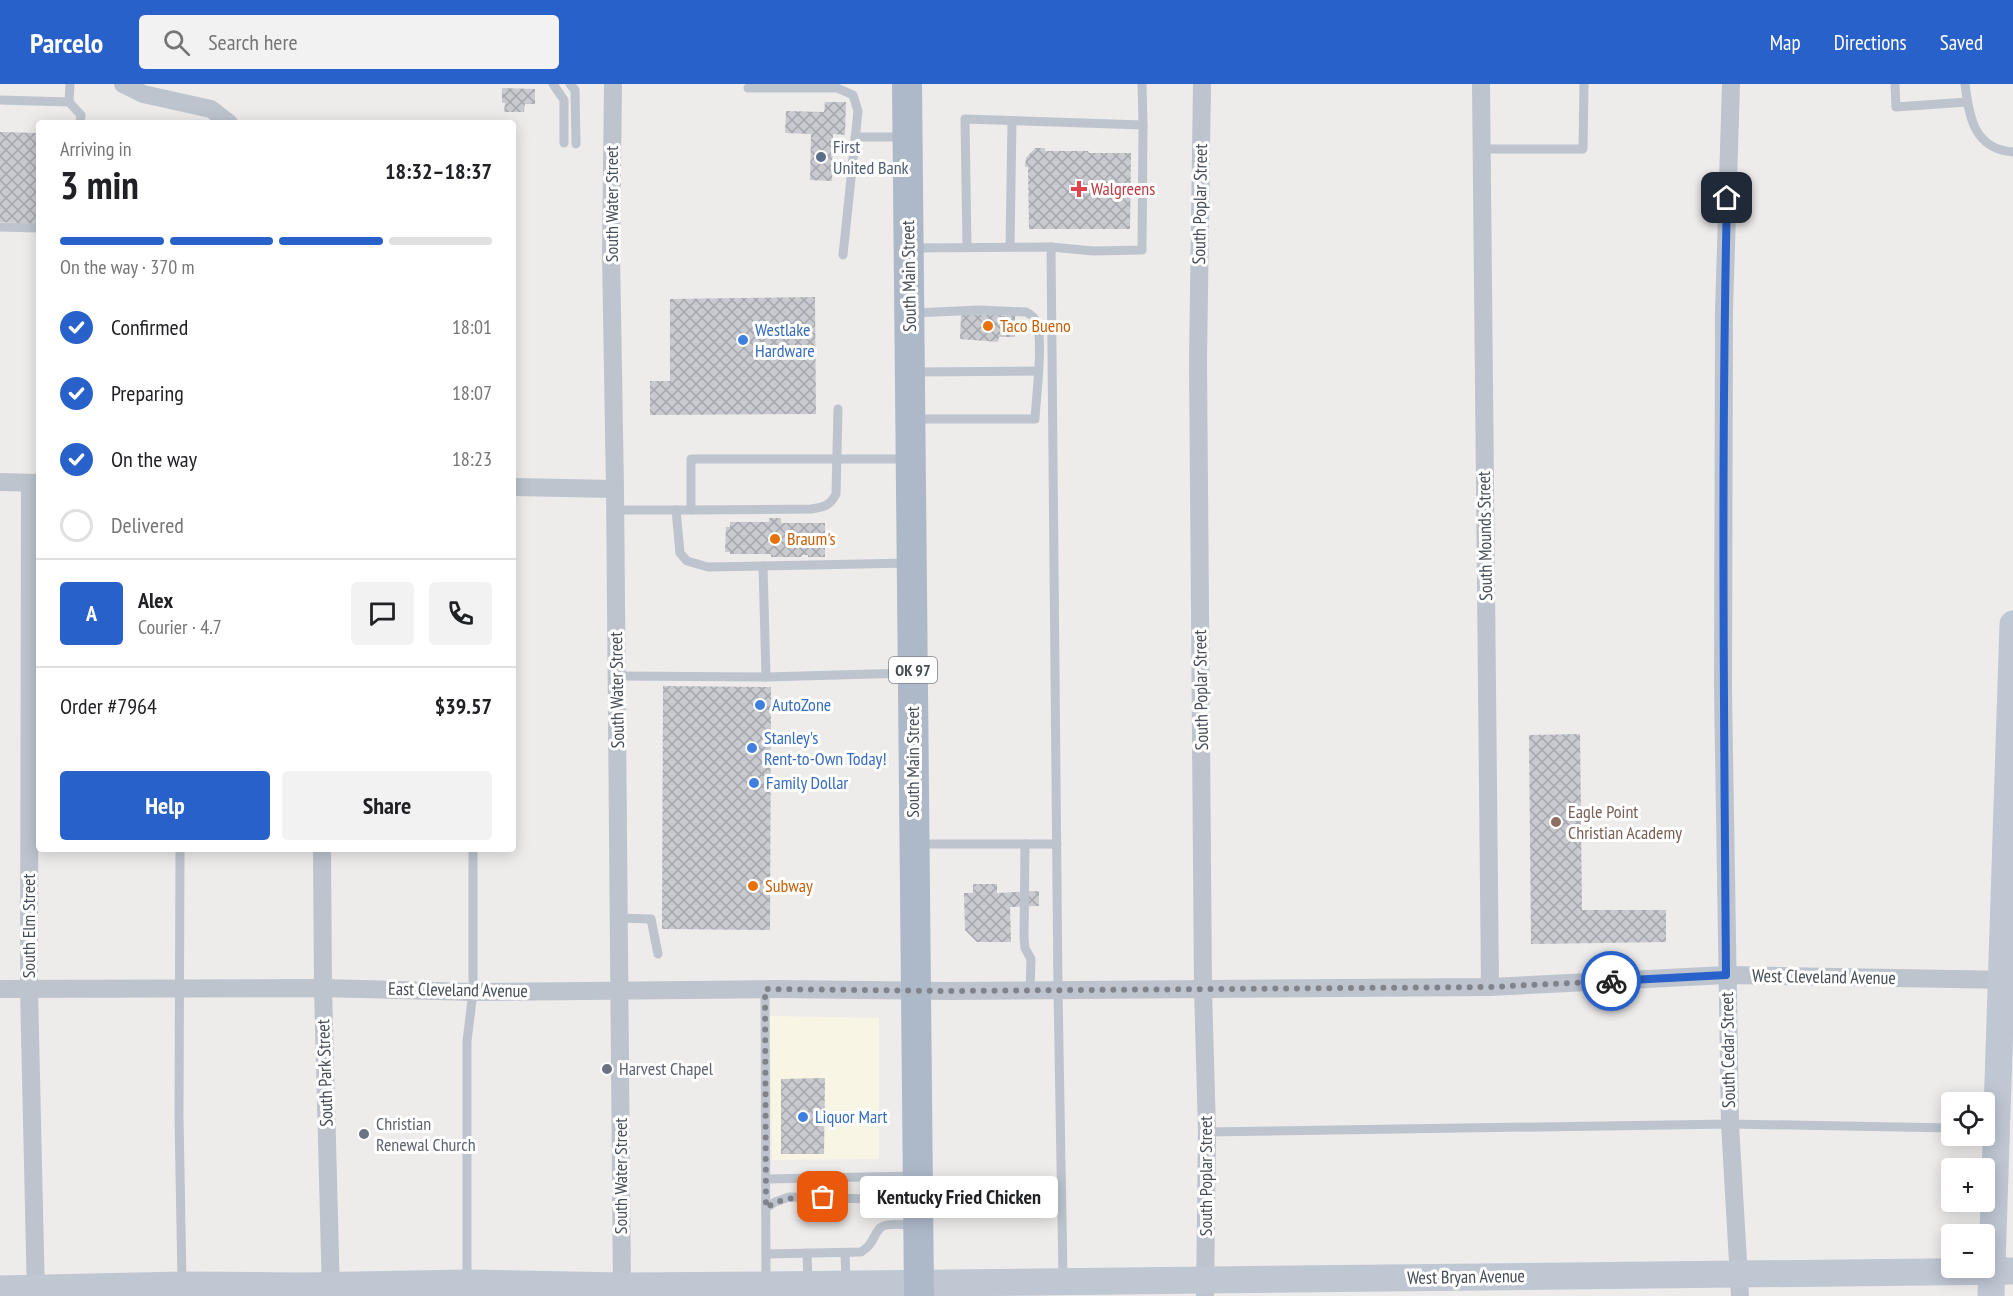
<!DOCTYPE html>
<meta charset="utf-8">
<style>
:root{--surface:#fff;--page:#f2f2f2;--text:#202124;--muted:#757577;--line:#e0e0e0;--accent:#2861ca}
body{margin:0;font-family:"PT Sans Narrow",sans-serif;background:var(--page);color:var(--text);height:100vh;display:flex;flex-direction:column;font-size:22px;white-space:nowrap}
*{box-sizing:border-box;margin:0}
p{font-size:20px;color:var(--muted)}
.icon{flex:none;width:33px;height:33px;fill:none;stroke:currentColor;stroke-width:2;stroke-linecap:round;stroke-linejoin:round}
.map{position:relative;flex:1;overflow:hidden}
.details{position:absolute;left:36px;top:36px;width:480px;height:732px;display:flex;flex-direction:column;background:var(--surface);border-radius:6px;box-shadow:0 3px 15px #0003}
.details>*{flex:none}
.buttons{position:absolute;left:1941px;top:1008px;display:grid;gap:12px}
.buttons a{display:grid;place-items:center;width:54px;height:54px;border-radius:6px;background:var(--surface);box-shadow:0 3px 15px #0003;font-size:30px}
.pin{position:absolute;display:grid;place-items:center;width:51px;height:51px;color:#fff;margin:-26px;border-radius:12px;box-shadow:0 3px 9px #0006}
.courier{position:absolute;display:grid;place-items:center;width:60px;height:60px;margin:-30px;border:4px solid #2861ca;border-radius:50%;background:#fff;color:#222;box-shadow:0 2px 8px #0007}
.bubble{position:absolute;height:42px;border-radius:6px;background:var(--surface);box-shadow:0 3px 15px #0003;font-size:20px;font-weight:700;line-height:42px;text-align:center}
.overview em{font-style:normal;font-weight:700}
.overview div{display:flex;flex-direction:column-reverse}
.overview{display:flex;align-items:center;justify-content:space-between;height:102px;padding:0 24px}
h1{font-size:39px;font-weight:700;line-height:45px}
.bar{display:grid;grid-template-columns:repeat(4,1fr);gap:9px 6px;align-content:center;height:72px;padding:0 24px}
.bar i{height:8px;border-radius:4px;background:var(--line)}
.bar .on{background:var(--accent)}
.bar p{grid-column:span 4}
.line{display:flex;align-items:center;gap:15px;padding:0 24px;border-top:2px solid var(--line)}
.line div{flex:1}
.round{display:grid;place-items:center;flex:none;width:63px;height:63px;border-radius:6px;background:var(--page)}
ol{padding:0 24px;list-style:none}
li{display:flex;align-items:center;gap:18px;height:66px}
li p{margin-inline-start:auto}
li .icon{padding:6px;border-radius:50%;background:var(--accent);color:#fff;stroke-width:4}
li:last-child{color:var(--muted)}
li i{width:33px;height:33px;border:3px solid var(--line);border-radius:50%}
.cta{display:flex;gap:12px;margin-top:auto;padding:12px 24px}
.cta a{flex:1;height:69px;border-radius:6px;background:var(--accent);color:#fff;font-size:24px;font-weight:700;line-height:69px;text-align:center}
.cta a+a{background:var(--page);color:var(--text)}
header{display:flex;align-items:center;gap:36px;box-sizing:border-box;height:84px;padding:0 30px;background:var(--accent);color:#fff}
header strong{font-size:28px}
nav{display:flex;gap:33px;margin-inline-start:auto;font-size:21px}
.search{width:420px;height:54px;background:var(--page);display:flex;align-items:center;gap:15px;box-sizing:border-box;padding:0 21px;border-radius:6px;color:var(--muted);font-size:22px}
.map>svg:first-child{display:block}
</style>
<header>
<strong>Parcelo</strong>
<div class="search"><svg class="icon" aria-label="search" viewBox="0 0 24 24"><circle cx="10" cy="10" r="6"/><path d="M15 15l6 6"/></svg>Search here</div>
<nav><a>Map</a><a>Directions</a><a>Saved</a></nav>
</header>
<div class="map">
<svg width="2013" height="1212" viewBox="0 0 2013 1212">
<defs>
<pattern id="building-cross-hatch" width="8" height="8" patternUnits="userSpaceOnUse" patternTransform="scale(1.5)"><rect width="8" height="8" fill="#c8cad0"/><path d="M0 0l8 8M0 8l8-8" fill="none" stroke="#a4a6ac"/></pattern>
</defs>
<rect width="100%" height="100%" fill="#eeebeb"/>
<path fill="#f9f5e4" d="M770 932 879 934V1075L772 1076Z"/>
<g fill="url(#building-cross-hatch)">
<path d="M502 4 535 5V20H525L524 28H504L505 19H502Z"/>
<path d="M825 18H846L845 51 833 50 832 97 810 96 811 50 785 49 786 27 824 28Z"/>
<path d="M0 48 39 49V140L0 138Z"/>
<path d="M1035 64H1045V67H1088L1089 69H1131L1130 145H1029L1028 83H1025L1026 74Z"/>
<path d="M815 213 816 330 650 331V297H670V215Z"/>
<path d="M988 228 1002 229V232H1015V253H999L998 258 960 255 961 230 988 231Z"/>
<path d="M769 434H781V439H825V473H808V471H802V473H771V470H730V468H725L726 443H730V438H769Z"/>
<path d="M663 602 771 603 770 846 662 845Z"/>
<path d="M1580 650 1582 826H1666V858L1531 860 1529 651Z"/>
<path d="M973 800H997V809L1039 807V822L1010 823 1011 858H977L965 846 964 809H973Z"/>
<path d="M825 994 824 1070H781V995Z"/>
</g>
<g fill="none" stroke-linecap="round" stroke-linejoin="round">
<g stroke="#bdc4cd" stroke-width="9">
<path d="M553 0 564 16V59"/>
<path d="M570 0 575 6 576 60"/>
<path d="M1895 0 1896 23 1967 18"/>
<path d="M1965 0C1969 33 1974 65 2013 68"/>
<path d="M748 4H837L853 11 858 27 843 171"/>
<path d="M0 16 69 18 70 0"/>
<path d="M69 18 81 31 80 39"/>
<path d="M855 53H903"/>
<path d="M1481 65H1583L1584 0"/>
<path d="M0 143 39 144"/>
<path d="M967 163 965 35 1143 41"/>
<path d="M1010 163 1012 37"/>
<path d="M1051 163 1058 906 1063 1195"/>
<path d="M912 164 1051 163 1093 167 1142 166 1143 41 1142 0"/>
<path d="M914 288 1038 287"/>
<path d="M914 335H1035C1036 314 1044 253 1036 237 1034 232 1030 230 1026 228L980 226 914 229"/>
<path d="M615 426H691V375H908"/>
<path d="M676 426 680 469 687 477 708 483 909 479"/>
<path d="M691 426 811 425C824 423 830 422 836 410L838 325"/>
<path d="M763 482 766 593"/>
<path d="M617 592 766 593 909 589"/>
<path d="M919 760H1057"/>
<path d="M1025 760 1024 854 1025 864 1031 875 1030 906"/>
<path d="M180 765 179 1033 182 1198"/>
<path d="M619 834 651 835 658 870"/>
<path d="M765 905 766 1198"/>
<path d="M1207 1048 1730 1040 1952 1044"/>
<path d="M766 1095 915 1092"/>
<path d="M766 1124 775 1118 789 1113 915 1116"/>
<path d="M807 1169 808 1197"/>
<path d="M845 1169 846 1197"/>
<path d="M766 1170 861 1168C874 1160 872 1153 880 1144 886 1138 907 1141 915 1141"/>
<path d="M467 1198V957L473 908V765"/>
</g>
<g stroke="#bdc4cd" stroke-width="18">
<path d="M123 0 143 10 211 25 229 39"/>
<path d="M613 0 611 169 615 405 622 1212"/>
<path d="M1202 0 1198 277 1203 904 1207 1048 1205 1212"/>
<path d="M1481 0 1490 903"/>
<path d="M1731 0 1724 227 1723 606 1730 1040 1740 1212"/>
<path d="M0 398 39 399"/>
<path d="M30 399 29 905 36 1212"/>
<path d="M513 403 615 405"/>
<path d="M322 765 323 904 331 1210"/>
<path d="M0 905 323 904 473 908 778 905 948 907 1490 903 1726 891 2011 896"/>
</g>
<g stroke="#bfc7d3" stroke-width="27">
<path d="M0 1205 182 1201 301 1202 467 1199 622 1202 766 1201 2013 1187"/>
<path d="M1991 1212 2013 540"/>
</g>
<path stroke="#adb8c8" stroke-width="30" d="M907 0 919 1212"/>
</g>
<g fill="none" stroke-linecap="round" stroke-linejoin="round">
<path stroke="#80848a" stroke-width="6" stroke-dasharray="0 10.8" d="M823 1113C802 1113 784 1112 766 1124L765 905 948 907 1490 903 1611 897"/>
<path stroke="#2861ca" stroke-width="8" d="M1611 897 1726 891C1724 632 1721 373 1727 114"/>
</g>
<circle fill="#5c6f8a" stroke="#fff" stroke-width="2" cx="821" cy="73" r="6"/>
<path fill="#e0444e" stroke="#fff" stroke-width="2" d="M1076 96h6v6h6v6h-6v6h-6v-6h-6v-6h6z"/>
<g fill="#e8710a" stroke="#fff" stroke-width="2">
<circle cx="988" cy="242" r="6"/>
<circle cx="775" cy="455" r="6"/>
<circle cx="753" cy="802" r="6"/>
</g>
<g fill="#3f7fe0" stroke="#fff" stroke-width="2">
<circle cx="743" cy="256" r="6"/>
<circle cx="760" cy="621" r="6"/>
<circle cx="752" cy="664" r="6"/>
<circle cx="754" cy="699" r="6"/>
<circle cx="803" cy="1033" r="6"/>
</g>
<circle fill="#8d6e63" stroke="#fff" stroke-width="2" cx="1556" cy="738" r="6"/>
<g fill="#6b7280" stroke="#fff" stroke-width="2">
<circle cx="607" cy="985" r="6"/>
<circle cx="364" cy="1050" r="6"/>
</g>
<g text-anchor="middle" stroke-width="6" stroke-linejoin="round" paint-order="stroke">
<rect fill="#fff" stroke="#7d8289" stroke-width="1.5" x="889" y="573" width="48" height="26" rx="4.5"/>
<g font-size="16" font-weight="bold" fill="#454d56">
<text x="913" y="592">OK 97</text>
</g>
<g font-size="18" fill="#4e5e75" stroke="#fff" text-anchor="start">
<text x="833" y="69">First<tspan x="833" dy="21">United Bank</tspan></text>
</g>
<g font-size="18" fill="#be3a42" stroke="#fff" text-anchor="start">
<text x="1091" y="111">Walgreens</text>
</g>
<g font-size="18" fill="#454d56" stroke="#fff">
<text transform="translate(612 120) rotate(-90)" y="6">South Water Street</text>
<text transform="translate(1200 120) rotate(-89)" y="6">South Poplar Street</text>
<text transform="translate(909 192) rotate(-91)" y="6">South Main Street</text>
<text transform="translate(1485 452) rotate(-91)" y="6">South Mounds Street</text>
<text transform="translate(617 606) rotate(-91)" y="6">South Water Street</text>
<text transform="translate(1201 606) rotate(-91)" y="6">South Poplar Street</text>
<text transform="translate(913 678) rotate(-90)" y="6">South Main Street</text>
<text transform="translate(29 842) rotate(-90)" y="6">South Elm Street</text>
<text transform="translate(1824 893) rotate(1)" y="6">West Cleveland Avenue</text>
<text transform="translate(458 906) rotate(1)" y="6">East Cleveland Avenue</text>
<text transform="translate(1728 966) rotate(-91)" y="6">South Cedar Street</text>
<text transform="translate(325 989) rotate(-92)" y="6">South Park Street</text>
<text transform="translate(621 1092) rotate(-90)" y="6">South Water Street</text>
<text transform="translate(1206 1092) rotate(-90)" y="6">South Poplar Street</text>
<text transform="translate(1466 1193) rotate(-1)" y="6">West Bryan Avenue</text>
</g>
<g font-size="18" fill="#c56008" stroke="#fff" text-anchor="start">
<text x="1000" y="248">Taco Bueno</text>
<text x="787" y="461">Braum's</text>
<text x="765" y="808">Subway</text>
</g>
<g font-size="18" fill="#366cbe" stroke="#fff" text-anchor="start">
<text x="755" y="252">Westlake<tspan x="755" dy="21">Hardware</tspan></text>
<text x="772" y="627">AutoZone</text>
<text x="764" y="660">Stanley's<tspan x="764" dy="21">Rent-to-Own Today!</tspan></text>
<text x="766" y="705">Family Dollar</text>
<text x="815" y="1039">Liquor Mart</text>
</g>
<g font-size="18" fill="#785e54" stroke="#fff" text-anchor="start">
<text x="1568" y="734">Eagle Point<tspan x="1568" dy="21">Christian Academy</tspan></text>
</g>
<g font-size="18" fill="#5b616d" stroke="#fff" text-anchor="start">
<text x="619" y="991">Harvest Chapel</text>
<text x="376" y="1046">Christian<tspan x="376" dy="21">Renewal Church</tspan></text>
</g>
</g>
</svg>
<div class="buttons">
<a><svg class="icon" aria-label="locate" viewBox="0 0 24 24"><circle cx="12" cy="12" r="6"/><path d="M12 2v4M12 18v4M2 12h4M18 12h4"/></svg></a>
<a>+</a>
<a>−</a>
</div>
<div class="pin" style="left:823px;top:1113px;background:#ea580c"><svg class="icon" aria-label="bag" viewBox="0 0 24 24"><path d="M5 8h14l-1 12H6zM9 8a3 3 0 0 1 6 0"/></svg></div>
<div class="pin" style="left:1727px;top:114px;background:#1f2937"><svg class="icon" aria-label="home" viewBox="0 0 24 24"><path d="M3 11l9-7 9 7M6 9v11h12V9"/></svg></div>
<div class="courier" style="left:1611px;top:897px"><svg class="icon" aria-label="bike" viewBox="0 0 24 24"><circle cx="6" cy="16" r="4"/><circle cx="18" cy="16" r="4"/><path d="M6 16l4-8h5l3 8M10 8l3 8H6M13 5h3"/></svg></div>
<div class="bubble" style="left:860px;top:1092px;width:198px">Kentucky Fried Chicken</div>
<section class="details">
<div class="overview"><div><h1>3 min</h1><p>Arriving in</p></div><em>18:32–18:37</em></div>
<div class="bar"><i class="on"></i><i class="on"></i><i class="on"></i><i></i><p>On the way · 370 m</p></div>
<ol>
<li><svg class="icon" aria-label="check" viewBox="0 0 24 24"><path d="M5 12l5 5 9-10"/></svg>Confirmed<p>18:01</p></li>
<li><svg class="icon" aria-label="check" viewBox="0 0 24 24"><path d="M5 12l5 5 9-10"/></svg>Preparing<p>18:07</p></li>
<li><svg class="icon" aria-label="check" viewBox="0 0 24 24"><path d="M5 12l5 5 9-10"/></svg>On the way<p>18:23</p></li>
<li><i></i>Delivered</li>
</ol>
<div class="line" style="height:108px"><b class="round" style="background:var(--accent);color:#fff">A</b><div><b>Alex</b><p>Courier · 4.7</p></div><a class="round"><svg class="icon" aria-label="chat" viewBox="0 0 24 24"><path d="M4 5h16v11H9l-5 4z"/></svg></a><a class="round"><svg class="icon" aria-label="phone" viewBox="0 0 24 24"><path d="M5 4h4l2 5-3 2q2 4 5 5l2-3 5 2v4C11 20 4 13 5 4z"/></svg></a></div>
<div class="line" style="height:78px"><div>Order #7964</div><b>$39.57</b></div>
<div class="cta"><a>Help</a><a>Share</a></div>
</section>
</div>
